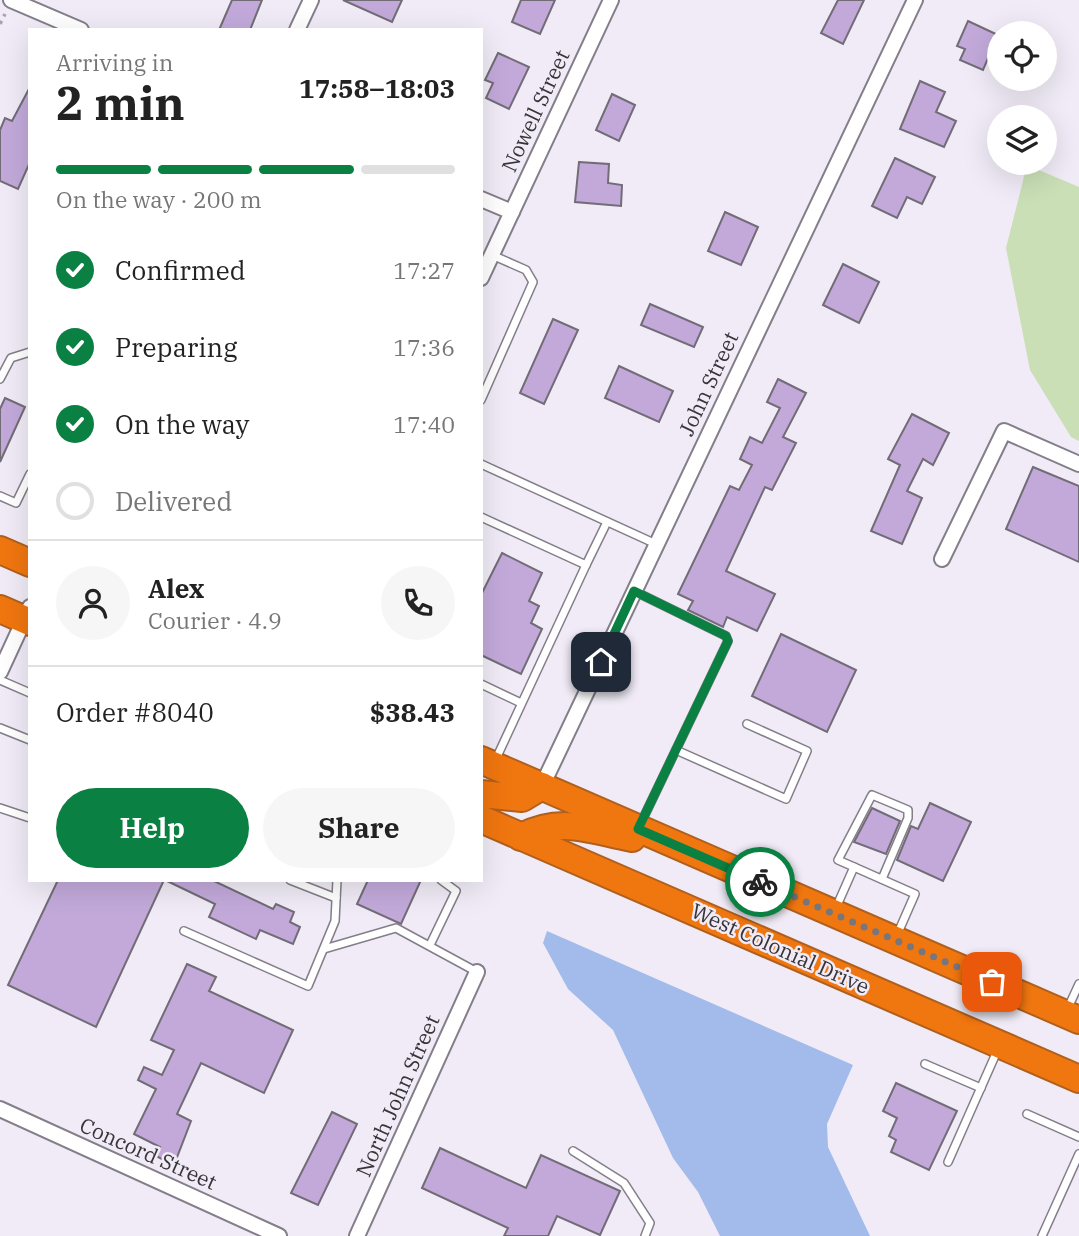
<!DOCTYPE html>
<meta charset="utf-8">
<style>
:root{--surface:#fff;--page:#f6f6f6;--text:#222;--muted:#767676;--line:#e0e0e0;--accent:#0b8043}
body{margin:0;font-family:"IBM Plex Serif",serif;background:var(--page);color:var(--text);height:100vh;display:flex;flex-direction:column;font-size:26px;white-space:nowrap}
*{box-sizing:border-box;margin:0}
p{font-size:23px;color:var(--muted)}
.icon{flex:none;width:38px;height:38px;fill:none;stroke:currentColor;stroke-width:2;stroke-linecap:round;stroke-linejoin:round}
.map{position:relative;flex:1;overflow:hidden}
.details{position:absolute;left:28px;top:28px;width:455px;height:854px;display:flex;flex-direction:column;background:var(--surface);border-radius:0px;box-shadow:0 7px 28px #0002}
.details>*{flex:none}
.tools{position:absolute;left:987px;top:21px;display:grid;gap:14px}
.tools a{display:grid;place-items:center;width:70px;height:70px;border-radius:50%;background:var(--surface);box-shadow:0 7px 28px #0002;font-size:35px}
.pin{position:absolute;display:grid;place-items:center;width:60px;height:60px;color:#fff;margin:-30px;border-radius:14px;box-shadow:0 4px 10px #0006}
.courier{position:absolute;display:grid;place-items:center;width:70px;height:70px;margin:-35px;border:5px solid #0b8043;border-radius:50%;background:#fff;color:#222;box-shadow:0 2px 9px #0007}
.headline em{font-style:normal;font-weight:800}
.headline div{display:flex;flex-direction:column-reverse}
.headline{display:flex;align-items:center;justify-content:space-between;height:119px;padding:0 28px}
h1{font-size:46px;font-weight:800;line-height:52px}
.bar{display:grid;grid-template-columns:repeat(4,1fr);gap:10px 7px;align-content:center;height:84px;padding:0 28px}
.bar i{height:9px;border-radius:5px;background:var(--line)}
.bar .current{background:var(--accent)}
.bar p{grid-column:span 4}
.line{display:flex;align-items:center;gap:18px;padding:0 28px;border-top:2px solid var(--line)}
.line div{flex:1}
.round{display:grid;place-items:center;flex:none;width:74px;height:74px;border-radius:37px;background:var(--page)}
ol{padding:0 28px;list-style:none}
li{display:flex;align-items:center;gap:21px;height:77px}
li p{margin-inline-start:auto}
li .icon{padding:7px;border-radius:50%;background:var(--accent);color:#fff;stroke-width:4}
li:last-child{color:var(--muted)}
li i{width:38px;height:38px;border:4px solid var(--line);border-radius:50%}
.action{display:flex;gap:14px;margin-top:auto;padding:14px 28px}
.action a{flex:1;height:80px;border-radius:42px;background:var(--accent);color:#fff;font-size:28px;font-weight:800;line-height:80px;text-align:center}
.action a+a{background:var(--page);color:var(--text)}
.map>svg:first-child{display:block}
</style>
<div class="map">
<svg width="1079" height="1236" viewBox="0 0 1079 1236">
<rect width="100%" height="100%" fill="#f0ebf6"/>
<path fill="#cadfb6" d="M1027 165 1079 187V441L1071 437 1030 370 1006 248Z"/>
<path fill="#a2bbeb" d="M547 931 853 1065 827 1124 828 1147 870 1236H720L698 1192 673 1158 613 1030 568 989 543 943Z"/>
<g fill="#c2a9da" stroke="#716c76" stroke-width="2">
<path d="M232 0H262L250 30H219Z"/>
<path d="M343 0H402L392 22Z"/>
<path d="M521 0H555L540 34 512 22Z"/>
<path d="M838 0H864L843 44 821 33Z"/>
<path d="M968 21 998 35 983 70 960 60 965 49 957 46Z"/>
<path d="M498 53 529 67 509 109 486 98 493 83 485 80Z"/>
<path d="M920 81 945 92 936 112 956 121 944 147 900 129Z"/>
<path d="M30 87V162L18 189 0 181V130L5 118 12 121Z"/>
<path d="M612 94 635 105 619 141 596 130Z"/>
<path d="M895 158 935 177 922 204 907 197 897 218 872 206Z"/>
<path d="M579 162 609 164 608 183 622 185 621 206 575 202Z"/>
<path d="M725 212 758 227 741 265 708 251Z"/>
<path d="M843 264 879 282 859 323 823 305Z"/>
<path d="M650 304 703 327 694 347 641 325Z"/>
<path d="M553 319 578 330 544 404 520 393Z"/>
<path d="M619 366 673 391 659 422 605 398Z"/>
<path d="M778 379 806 393 783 437 796 443 772 490 765 487 726 571 775 594 757 631 727 617 723 627 688 610 693 601 678 594 730 486 739 490 752 465 740 459 750 437 762 443 780 408 767 402Z"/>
<path d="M5 398 25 407 0 462V409Z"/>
<path d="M912 414 949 433 933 465 923 459 907 491 922 498 902 544 871 531 900 465 888 459Z"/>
<path d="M1033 467 1079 486V562L1006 529Z"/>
<path d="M502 553 542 573 529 601 539 606 531 623 542 629 521 674 481 655V595Z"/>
<path d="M781 634 856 670 827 732 752 696Z"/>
<path d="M930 803 971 822 943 881 897 860 911 826 918 829Z"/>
<path d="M872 808 900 821 886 854 854 842Z"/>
<path d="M58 880H164L96 1027 8 985Z"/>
<path d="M165 880H212L273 909 276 904 294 912 290 922 300 927 293 944 260 930 256 939 209 917 215 904Z"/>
<path d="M368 880H421L401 924 357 904Z"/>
<path d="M187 964 216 977 209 991 293 1030 264 1093 201 1063 177 1114 191 1121 174 1165 156 1156 160 1147 134 1134 156 1089 138 1080 144 1067 162 1075 174 1050 151 1040Z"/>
<path d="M896 1083 957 1111 929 1170 891 1152 896 1140 889 1136 897 1118 883 1111Z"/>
<path d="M332 1112 357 1124 318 1205 291 1193Z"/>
<path d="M440 1148 526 1188 541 1155 620 1191 600 1235 557 1216 548 1236H504L508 1228 422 1188Z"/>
</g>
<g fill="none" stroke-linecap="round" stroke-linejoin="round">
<g stroke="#837e88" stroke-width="10">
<g id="lane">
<path d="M0 379 11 358 30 352"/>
<path d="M481 400 533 282 526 270 492 255"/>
<path d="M481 464 656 544"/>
<path d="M0 496 16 503 30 474"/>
<path d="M481 517 586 565 607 522"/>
<path d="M634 591 726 636 728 641 640 825"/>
<path d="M0 680 30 693"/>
<path d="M481 684 521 703"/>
<path d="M0 728 30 740"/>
<path d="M676 750 786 799 807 751 747 724"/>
<path d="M495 761 586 565"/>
<path d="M0 808 30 818"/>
<path d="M854 867 915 894 897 935"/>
<path d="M290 880 336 898"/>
<path d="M835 910 854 867 838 860 872 795 908 810V818L882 879"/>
<path d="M184 931 308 986 335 921 337 880"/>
<path d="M430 945 456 891 441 880"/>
<path d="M324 949 396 928 477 972"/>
<path d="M1067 1010 1079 984"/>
<path d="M925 1064 981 1088"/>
<path d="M1027 1114 1079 1137"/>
<path d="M573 1151 624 1183 650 1223 645 1236"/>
<path d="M948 1162 998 1049"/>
<path d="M1042 1236 1079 1154"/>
</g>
</g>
<g stroke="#837e88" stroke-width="18">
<g id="street">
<path d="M11 0 81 30"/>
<path d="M297 30 311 0"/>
<path d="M481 199 512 212"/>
<path d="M481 278 611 0"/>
<path d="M942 559 1004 431 1079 464"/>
<path d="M0 672 30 607"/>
<path d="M542 786 915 0"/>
<path d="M0 1109 279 1236"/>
<path d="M357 1236 477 972"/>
</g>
</g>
<g stroke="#af5f1e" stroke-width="30">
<g id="highway">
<path d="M0 550 30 563"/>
<path d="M0 609 30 622"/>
<path d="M481 760 1079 1020"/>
<path d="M481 794 522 798 542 786"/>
<path d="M481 819 1079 1079"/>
<path d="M521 837C562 816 590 830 632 838"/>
</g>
</g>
<path stroke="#a9a5ae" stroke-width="3.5" stroke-dasharray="3.5 5" stroke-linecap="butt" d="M0 24 5 14"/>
<use href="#lane" stroke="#fff" stroke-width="7"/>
<use href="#street" stroke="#fff" stroke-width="14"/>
<use href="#highway" stroke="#f0760f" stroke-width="26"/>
</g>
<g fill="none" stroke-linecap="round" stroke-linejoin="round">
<path stroke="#78757b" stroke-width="7" stroke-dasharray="0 12.6" d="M760 882 992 982"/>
<path stroke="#0b8043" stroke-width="9" d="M601 662 634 591 726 636 728 641 638 829 760 882"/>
</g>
<g text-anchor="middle" stroke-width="5" stroke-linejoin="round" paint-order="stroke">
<g font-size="21" fill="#373539" stroke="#f0ebf6">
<text transform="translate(536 111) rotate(-65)" y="7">Nowell Street</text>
<text transform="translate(709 384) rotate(-65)" y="7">John Street</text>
<text transform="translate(780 949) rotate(24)" y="7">West Colonial Drive</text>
<text transform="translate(398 1096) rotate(-66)" y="7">North John Street</text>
<text transform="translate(148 1154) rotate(24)" y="7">Concord Street</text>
</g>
</g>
</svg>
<div class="tools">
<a><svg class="icon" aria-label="locate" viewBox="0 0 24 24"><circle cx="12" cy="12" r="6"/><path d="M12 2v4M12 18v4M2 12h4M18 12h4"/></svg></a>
<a><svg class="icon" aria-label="layers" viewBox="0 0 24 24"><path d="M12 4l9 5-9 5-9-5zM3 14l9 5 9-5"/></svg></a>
</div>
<div class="pin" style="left:992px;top:982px;background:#ea580c"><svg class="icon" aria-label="bag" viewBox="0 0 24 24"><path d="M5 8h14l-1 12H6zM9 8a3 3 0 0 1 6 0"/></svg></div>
<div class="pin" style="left:601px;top:662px;background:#1f2937"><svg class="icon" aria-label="home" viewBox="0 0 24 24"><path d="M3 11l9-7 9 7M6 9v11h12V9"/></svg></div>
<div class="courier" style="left:760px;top:882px"><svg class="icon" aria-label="bike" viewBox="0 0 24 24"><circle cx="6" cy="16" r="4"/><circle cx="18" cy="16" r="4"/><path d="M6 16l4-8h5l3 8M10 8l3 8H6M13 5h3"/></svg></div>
<section class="details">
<div class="headline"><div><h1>2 min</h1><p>Arriving in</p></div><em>17:58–18:03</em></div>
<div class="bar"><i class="current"></i><i class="current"></i><i class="current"></i><i></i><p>On the way · 200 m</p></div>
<ol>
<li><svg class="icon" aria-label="check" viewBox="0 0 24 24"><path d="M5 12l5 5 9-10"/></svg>Confirmed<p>17:27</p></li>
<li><svg class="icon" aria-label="check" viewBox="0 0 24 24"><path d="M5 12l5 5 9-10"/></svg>Preparing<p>17:36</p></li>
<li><svg class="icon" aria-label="check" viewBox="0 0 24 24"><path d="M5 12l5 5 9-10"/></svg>On the way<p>17:40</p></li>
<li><i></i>Delivered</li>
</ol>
<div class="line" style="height:126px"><a class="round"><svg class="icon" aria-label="person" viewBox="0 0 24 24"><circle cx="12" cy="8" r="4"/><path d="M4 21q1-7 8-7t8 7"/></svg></a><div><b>Alex</b><p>Courier · 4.9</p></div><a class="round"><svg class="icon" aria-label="phone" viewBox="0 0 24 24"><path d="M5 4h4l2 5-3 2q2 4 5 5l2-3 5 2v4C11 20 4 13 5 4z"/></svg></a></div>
<div class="line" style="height:91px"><div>Order #8040</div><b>$38.43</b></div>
<div class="action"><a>Help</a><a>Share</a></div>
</section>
</div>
